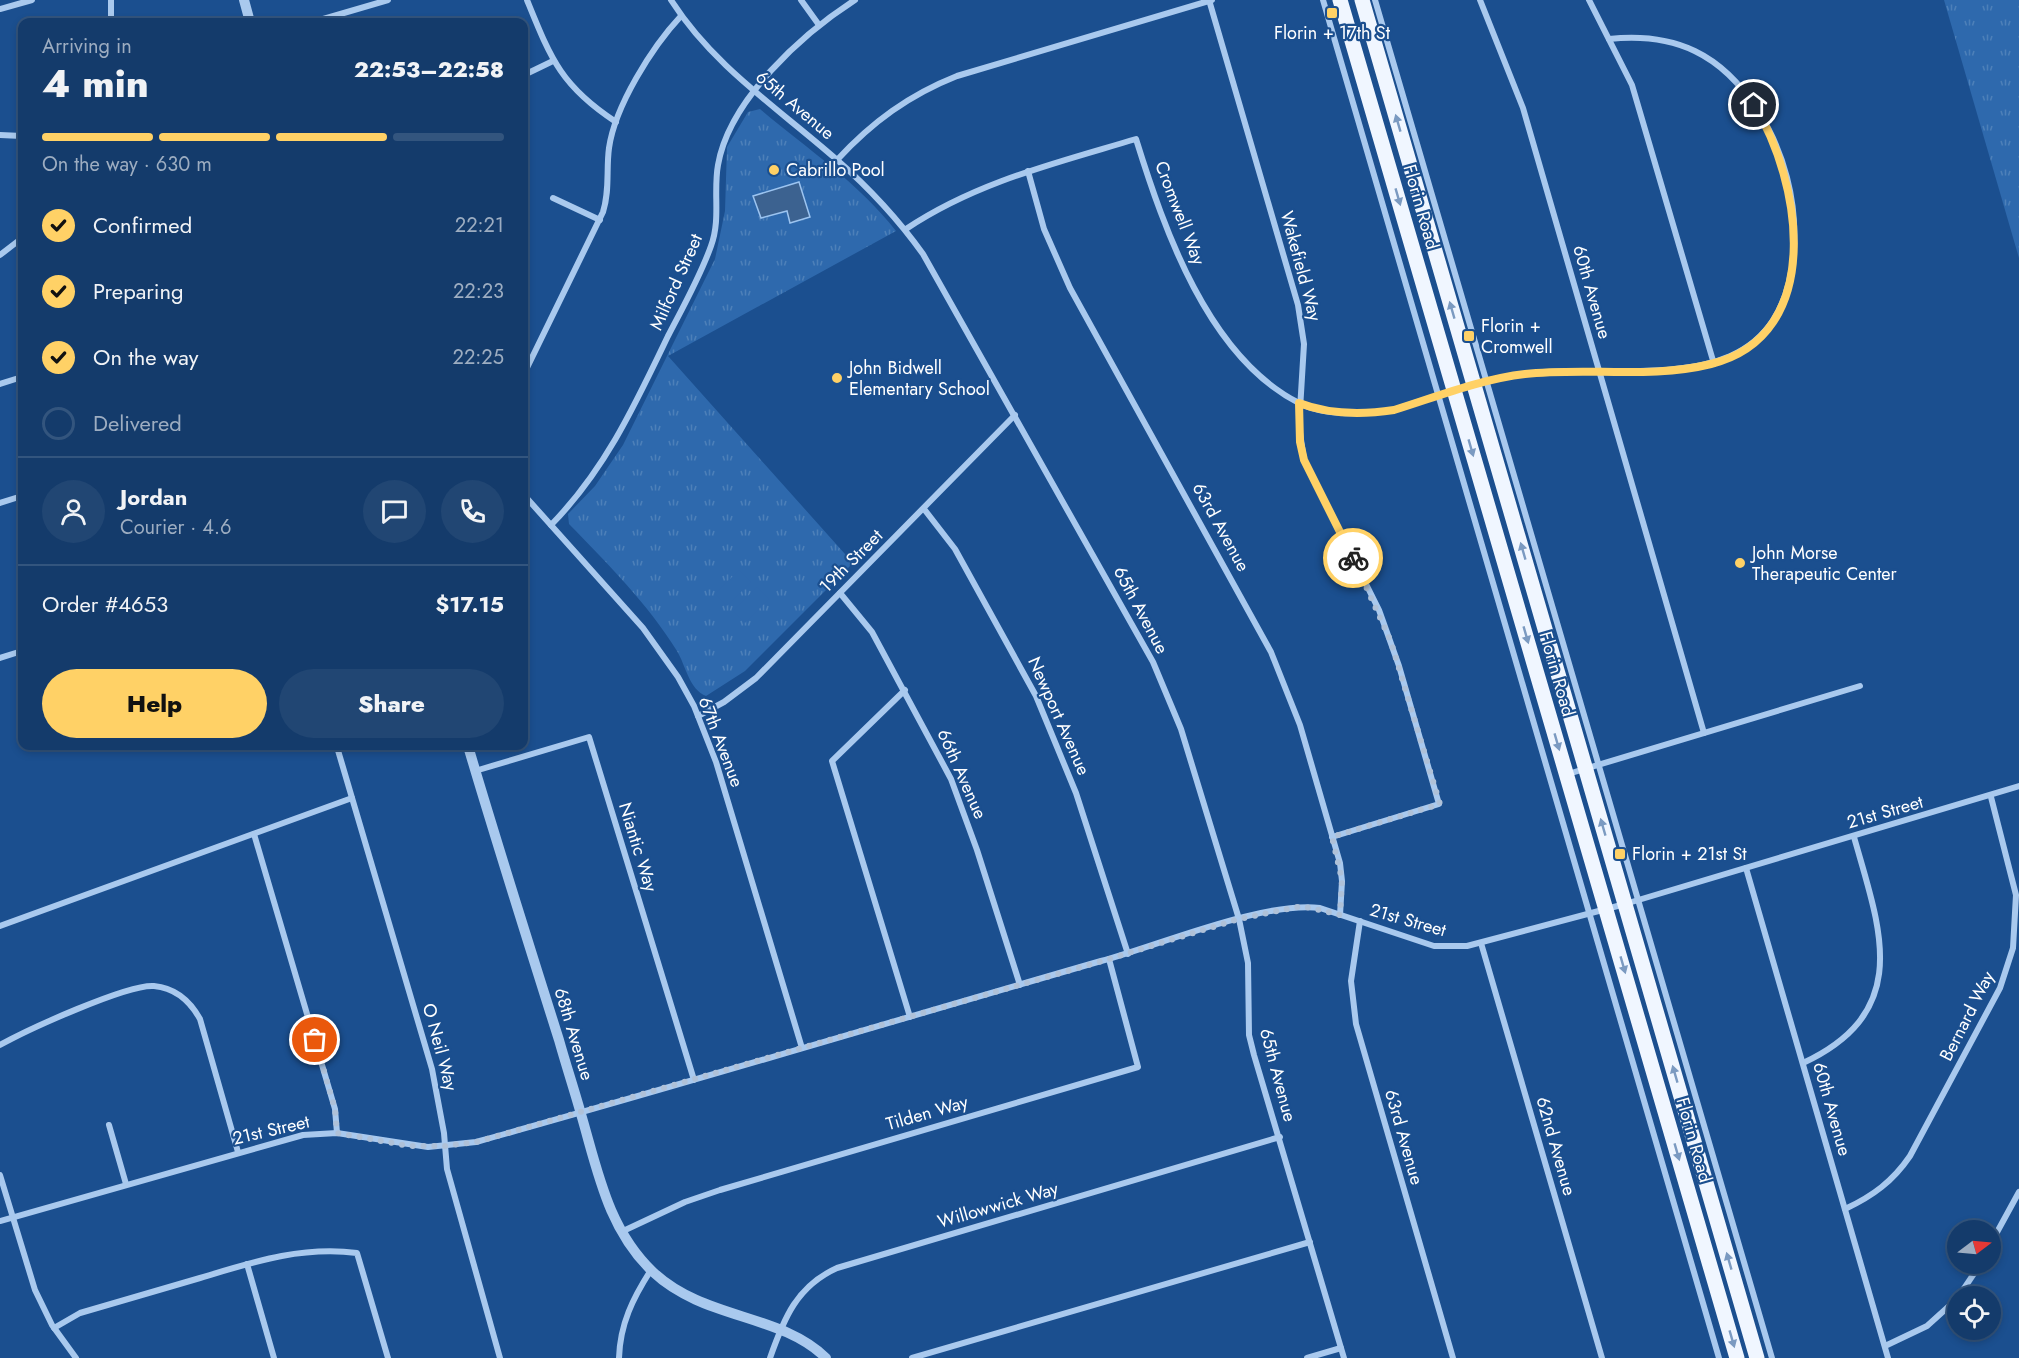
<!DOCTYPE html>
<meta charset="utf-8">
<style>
:root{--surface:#143b6b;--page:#214673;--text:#f1f3f6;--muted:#9dadc1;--line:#33557e;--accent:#ffd166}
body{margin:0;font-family:Jost,sans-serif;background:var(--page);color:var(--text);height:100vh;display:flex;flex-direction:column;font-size:22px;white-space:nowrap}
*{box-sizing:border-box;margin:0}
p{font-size:20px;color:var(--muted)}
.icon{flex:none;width:33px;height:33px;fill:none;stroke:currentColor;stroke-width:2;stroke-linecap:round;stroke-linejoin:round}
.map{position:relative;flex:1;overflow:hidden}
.sheet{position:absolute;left:18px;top:18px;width:510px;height:732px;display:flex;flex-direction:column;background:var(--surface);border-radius:12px;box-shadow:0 3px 9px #0003,0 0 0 2px var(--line)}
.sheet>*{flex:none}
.needle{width:39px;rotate:74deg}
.fabs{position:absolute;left:1947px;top:1220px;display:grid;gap:12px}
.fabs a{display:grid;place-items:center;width:54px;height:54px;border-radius:50%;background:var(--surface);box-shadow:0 3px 9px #0003,0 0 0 2px var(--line);font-size:30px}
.pin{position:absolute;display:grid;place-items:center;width:51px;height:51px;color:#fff;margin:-26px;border:3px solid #fff;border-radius:50%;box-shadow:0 2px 6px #0007}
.courier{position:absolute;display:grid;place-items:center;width:60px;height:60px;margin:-30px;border:4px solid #ffd166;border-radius:50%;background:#fff;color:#222;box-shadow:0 2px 8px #0007}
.headline em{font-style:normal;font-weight:800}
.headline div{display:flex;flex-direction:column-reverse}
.headline{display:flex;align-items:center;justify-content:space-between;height:102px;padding:0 24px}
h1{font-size:39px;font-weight:800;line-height:45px}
.bar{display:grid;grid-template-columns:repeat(4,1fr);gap:9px 6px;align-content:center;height:72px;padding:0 24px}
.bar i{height:8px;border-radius:4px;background:var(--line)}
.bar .selected{background:var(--accent)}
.bar p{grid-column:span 4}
.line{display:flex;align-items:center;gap:15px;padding:0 24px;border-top:2px solid var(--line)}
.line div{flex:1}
.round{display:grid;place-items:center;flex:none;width:63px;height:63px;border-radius:32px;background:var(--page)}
ol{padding:0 24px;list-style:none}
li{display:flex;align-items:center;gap:18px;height:66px}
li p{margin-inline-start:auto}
li .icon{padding:6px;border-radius:50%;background:var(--accent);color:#111;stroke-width:4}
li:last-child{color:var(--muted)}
li i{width:33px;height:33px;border:3px solid var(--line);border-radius:50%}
.cta{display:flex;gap:12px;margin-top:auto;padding:12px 24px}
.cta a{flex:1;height:69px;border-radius:36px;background:var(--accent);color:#111;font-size:24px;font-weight:800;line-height:69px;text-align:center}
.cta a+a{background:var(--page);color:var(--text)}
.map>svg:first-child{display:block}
</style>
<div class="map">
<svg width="2019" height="1358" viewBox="0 0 2019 1358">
<defs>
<pattern id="grass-tufts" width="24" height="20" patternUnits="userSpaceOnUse" patternTransform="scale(1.5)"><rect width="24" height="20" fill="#2e69ad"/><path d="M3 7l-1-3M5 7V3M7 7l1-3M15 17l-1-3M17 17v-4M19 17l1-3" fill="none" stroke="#4d80b9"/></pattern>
</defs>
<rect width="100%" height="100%" fill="#1b4f8f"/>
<g fill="url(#grass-tufts)">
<path d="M1944 0H2019V258Z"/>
<path d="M760 109C806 148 859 183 896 231L668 356 853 563 745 671 706 696C689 689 686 666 677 651 648 604 607 563 569 524L568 514 595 486 623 445 715 259 725 211 727 147 748 112Z"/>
</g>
<g fill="#2e69ad">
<path d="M739 570 751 582 727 606 715 594Z"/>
<path d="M757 587 769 599 745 623 733 611Z"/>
</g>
<path fill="#3c6290" stroke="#9cc4f0" stroke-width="1.5" d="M799 182 810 217 790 223 787 211 761 218 753 196Z"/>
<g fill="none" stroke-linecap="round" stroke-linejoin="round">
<g stroke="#a9c9ee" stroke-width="6">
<path d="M111 0V22"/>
<path d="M527 0C551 59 561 86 616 122"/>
<path d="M671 0C713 66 778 108 836 159 868 187 898 219 923 254L1153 662 1181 729 1239 919 1248 963 1249 1035 1254 1055 1344 1358"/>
<path d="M801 0 819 25"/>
<path d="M1209 0 1298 305 1304 344 1299 426 1304 460 1379 610 1399 666 1439 804 1332 837"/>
<path d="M1323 0 1719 1358"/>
<path d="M1375 0 1772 1358"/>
<path d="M1480 0 1523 108 1704 733"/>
<path d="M1589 0 1632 85 1714 364"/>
<path d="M0 9 32 0"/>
<path d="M313 22 388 0"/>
<path d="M524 75 553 61"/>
<path d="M0 135 22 136"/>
<path d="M837 160C872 122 909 95 957 76L1212 0"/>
<path d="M1028 171 1044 229 1070 288 1271 652 1300 725 1340 863 1342 881 1340 915"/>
<path d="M553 198 600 220"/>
<path d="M906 229C976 182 1056 163 1136 139 1164 229 1208 357 1299 403 1327 417 1363 414 1393 410 1436 397 1480 379 1525 374 1634 360 1782 409 1794 249 1797 201 1784 151 1758 111 1722 54 1675 32 1609 39"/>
<path d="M0 255 22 238"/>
<path d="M524 374 603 212C610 190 606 170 609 148 615 106 652 47 681 16"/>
<path d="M0 384 22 377"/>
<path d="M524 495 643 628 678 677 694 706 716 762 802 1048"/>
<path d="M0 503 22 496"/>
<path d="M924 509 955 549 1036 696 1076 793 1128 954"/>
<path d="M551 525C605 470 635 405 668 336 683 307 700 277 711 246 721 219 713 192 718 165 729 100 802 34 855 0"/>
<path d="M840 593 872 632 951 779 977 850 1020 985"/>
<path d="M0 658 22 651"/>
<path d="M905 690 832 761 910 1017"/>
<path d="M698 716 724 702 756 678 1015 415"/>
<path d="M337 747 432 1069 444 1133 447 1169 500 1358"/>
<path d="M475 771 589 737 694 1080"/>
<path d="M1568 774 1860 686"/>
<path d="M254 834 335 1109 337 1133"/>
<path d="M1746 868 1888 1358"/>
<path d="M1360 921 1351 981 1356 1024 1453 1358"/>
<path d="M0 926 352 798"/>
<path d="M1481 943 1602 1358"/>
<path d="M0 1045C27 1030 127 984 154 986 175 988 190 1001 200 1019L238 1152"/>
<path d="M1803 1063C1914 1011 1880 929 1854 837"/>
<path d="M109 1125 126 1184"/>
<path d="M0 1175 35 1290 52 1325 76 1358"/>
<path d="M1845 1209C1873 1196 1893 1181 1910 1156L2000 988 2013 948 2016 895 1991 797"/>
<path d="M0 1221 303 1135 337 1133 428 1147 476 1142C685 1084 893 1021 1101 961 1160 945 1263 901 1320 908L1434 946H1467L1625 904 2019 786"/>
<path d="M621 1232 685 1202 720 1190 1138 1067 1109 959"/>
<path d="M1990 1245 2019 1192"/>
<path d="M247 1264 274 1358"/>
<path d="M1959 1296 1981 1263"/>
<path d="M54 1328 80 1313C120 1301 160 1290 200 1278 253 1262 301 1246 357 1253L388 1358"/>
<path d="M1885 1346 1927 1326 1958 1298"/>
<path d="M619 1358C620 1324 633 1298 651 1270"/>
<path d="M770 1358C784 1318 797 1286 837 1268L1280 1137"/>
<path d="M912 1358 1310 1242"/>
<path d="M1307 1358 1341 1348"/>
</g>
<g stroke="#a9c9ee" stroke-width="10">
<path d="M244 0 250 22"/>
<path d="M468 746C497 844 528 942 559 1040 566 1065 574 1089 581 1114 598 1172 608 1229 653 1272 704 1320 780 1313 826 1358"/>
</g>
<g stroke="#f0f6ff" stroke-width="15">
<path d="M1340 0 1737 1358"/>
<path d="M1362 0 1757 1358"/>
</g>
</g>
<defs><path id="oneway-solid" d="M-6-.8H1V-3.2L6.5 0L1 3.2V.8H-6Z" transform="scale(1.5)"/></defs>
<g fill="#7b9ac1">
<use href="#oneway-solid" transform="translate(1398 123) rotate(-106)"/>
<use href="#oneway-solid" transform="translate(1398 197) rotate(74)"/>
<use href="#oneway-solid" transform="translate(1452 310) rotate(-106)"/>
<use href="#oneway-solid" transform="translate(1471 448) rotate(74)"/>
<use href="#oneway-solid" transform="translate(1523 551) rotate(-106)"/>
<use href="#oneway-solid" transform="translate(1526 635) rotate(74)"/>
<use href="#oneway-solid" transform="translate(1557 742) rotate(74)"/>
<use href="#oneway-solid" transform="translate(1603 827) rotate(-106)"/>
<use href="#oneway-solid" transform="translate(1623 965) rotate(74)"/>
<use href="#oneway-solid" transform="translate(1675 1074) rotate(-106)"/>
<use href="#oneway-solid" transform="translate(1677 1152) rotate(74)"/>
<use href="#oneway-solid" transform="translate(1729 1261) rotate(-106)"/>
<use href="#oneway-solid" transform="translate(1732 1339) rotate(74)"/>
</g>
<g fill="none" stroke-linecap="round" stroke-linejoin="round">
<path stroke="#afc1d8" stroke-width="6" stroke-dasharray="0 10.8" d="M315 1040 335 1109 337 1133 409 1146H445L476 1142 1109 959 1239 919 1302 906 1340 915 1342 880 1332 837 1440 804 1391 642 1353 558"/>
<path stroke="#ffd166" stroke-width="8" d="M1353 558 1304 460 1300 442 1299 403C1330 415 1361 415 1394 410 1436 397 1481 379 1525 374 1586 367 1651 379 1711 364 1827 335 1801 180 1754 105"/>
</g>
<g fill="#ffd166" stroke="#1b4f8f" stroke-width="2">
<rect x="1326" y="7" width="12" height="12" rx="3"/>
<circle cx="774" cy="170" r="6"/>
<rect x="1463" y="330" width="12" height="12" rx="3"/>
<circle cx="837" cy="378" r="6"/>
<circle cx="1740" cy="563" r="6"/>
<rect x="1614" y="848" width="12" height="12" rx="3"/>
</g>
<g text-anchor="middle" stroke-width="4.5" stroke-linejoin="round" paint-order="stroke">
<g font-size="18" fill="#fff" stroke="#1b4f8f" text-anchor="start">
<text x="1332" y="39" text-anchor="middle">Florin + 17th St</text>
<text x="786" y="176">Cabrillo Pool</text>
<text x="1481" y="332">Florin +<tspan x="1481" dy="21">Cromwell</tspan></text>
<text x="849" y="374">John Bidwell<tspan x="849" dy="21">Elementary School</tspan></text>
<text x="1752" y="559">John Morse<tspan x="1752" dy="21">Therapeutic Center</tspan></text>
<text x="1632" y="860">Florin + 21st St</text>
</g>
<g font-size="18" fill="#fff" stroke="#1b4f8f">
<text transform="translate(795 105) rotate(40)" y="6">65th Avenue</text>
<text transform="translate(1421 207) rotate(74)" y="6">Florin Road</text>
<text transform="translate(1180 213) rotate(69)" y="6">Cromwell Way</text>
<text transform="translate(1301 266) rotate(75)" y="6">Wakefield Way</text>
<text transform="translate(676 282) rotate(-66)" y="6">Milford Street</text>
<text transform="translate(1592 292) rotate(74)" y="6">60th Avenue</text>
<text transform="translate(1221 527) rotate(61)" y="6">63rd Avenue</text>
<text transform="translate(851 561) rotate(-45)" y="6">19th Street</text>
<text transform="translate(1141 610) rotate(62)" y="6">65th Avenue</text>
<text transform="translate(1557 674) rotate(74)" y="6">Florin Road</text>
<text transform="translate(1059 716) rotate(66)" y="6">Newport Avenue</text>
<text transform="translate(721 742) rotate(69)" y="6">67th Avenue</text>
<text transform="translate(962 774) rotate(66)" y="6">66th Avenue</text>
<text transform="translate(1885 812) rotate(-16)" y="6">21st Street</text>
<text transform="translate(638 847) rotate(73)" y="6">Niantic Way</text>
<text transform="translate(1408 920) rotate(16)" y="6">21st Street</text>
<text transform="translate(1967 1016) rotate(-63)" y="6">Bernard Way</text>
<text transform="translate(574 1034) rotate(73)" y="6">68th Avenue</text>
<text transform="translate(440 1047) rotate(75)" y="6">O Neil Way</text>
<text transform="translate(1278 1075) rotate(75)" y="6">65th Avenue</text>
<text transform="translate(1832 1109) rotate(74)" y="6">60th Avenue</text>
<text transform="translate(927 1113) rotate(-16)" y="6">Tilden Way</text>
<text transform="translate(271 1130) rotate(-13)" y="6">21st Street</text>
<text transform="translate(1404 1137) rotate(74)" y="6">63rd Avenue</text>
<text transform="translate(1694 1140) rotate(74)" y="6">Florin Road</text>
<text transform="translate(1556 1146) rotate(74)" y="6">62nd Avenue</text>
<text transform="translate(998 1205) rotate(-16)" y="6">Willowwick Way</text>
</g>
</g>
</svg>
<div class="fabs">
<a><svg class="needle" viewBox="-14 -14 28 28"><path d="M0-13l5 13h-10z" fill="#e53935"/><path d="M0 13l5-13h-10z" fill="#9dadc1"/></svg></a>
<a><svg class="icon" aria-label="locate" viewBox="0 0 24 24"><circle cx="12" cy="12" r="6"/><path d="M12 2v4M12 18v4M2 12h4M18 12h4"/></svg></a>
</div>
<div class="pin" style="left:315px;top:1040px;background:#ea580c"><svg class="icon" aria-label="bag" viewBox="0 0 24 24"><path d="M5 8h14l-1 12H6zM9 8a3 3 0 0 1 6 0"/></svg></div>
<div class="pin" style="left:1754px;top:105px;background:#1f2937"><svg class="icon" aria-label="home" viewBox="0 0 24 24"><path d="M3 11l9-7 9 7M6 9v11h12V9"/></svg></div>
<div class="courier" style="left:1353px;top:558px"><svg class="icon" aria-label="bike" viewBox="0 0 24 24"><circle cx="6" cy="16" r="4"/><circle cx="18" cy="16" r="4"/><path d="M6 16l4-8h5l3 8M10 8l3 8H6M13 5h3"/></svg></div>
<section class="sheet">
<div class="headline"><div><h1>4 min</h1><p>Arriving in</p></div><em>22:53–22:58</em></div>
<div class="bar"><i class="selected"></i><i class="selected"></i><i class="selected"></i><i></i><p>On the way · 630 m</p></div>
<ol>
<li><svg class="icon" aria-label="check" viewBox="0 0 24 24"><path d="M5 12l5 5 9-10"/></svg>Confirmed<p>22:21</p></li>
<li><svg class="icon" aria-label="check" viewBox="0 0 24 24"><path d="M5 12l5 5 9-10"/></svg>Preparing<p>22:23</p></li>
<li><svg class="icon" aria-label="check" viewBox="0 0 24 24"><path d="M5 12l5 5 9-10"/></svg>On the way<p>22:25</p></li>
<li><i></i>Delivered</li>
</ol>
<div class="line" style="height:108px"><a class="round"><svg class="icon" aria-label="person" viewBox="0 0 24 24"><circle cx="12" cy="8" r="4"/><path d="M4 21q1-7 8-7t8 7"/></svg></a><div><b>Jordan</b><p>Courier · 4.6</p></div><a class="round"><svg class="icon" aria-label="chat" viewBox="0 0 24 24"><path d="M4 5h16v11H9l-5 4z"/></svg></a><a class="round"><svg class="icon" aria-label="phone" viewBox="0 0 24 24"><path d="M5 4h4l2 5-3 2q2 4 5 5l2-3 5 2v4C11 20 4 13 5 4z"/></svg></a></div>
<div class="line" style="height:78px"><div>Order #4653</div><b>$17.15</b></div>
<div class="cta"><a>Help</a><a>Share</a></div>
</section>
</div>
